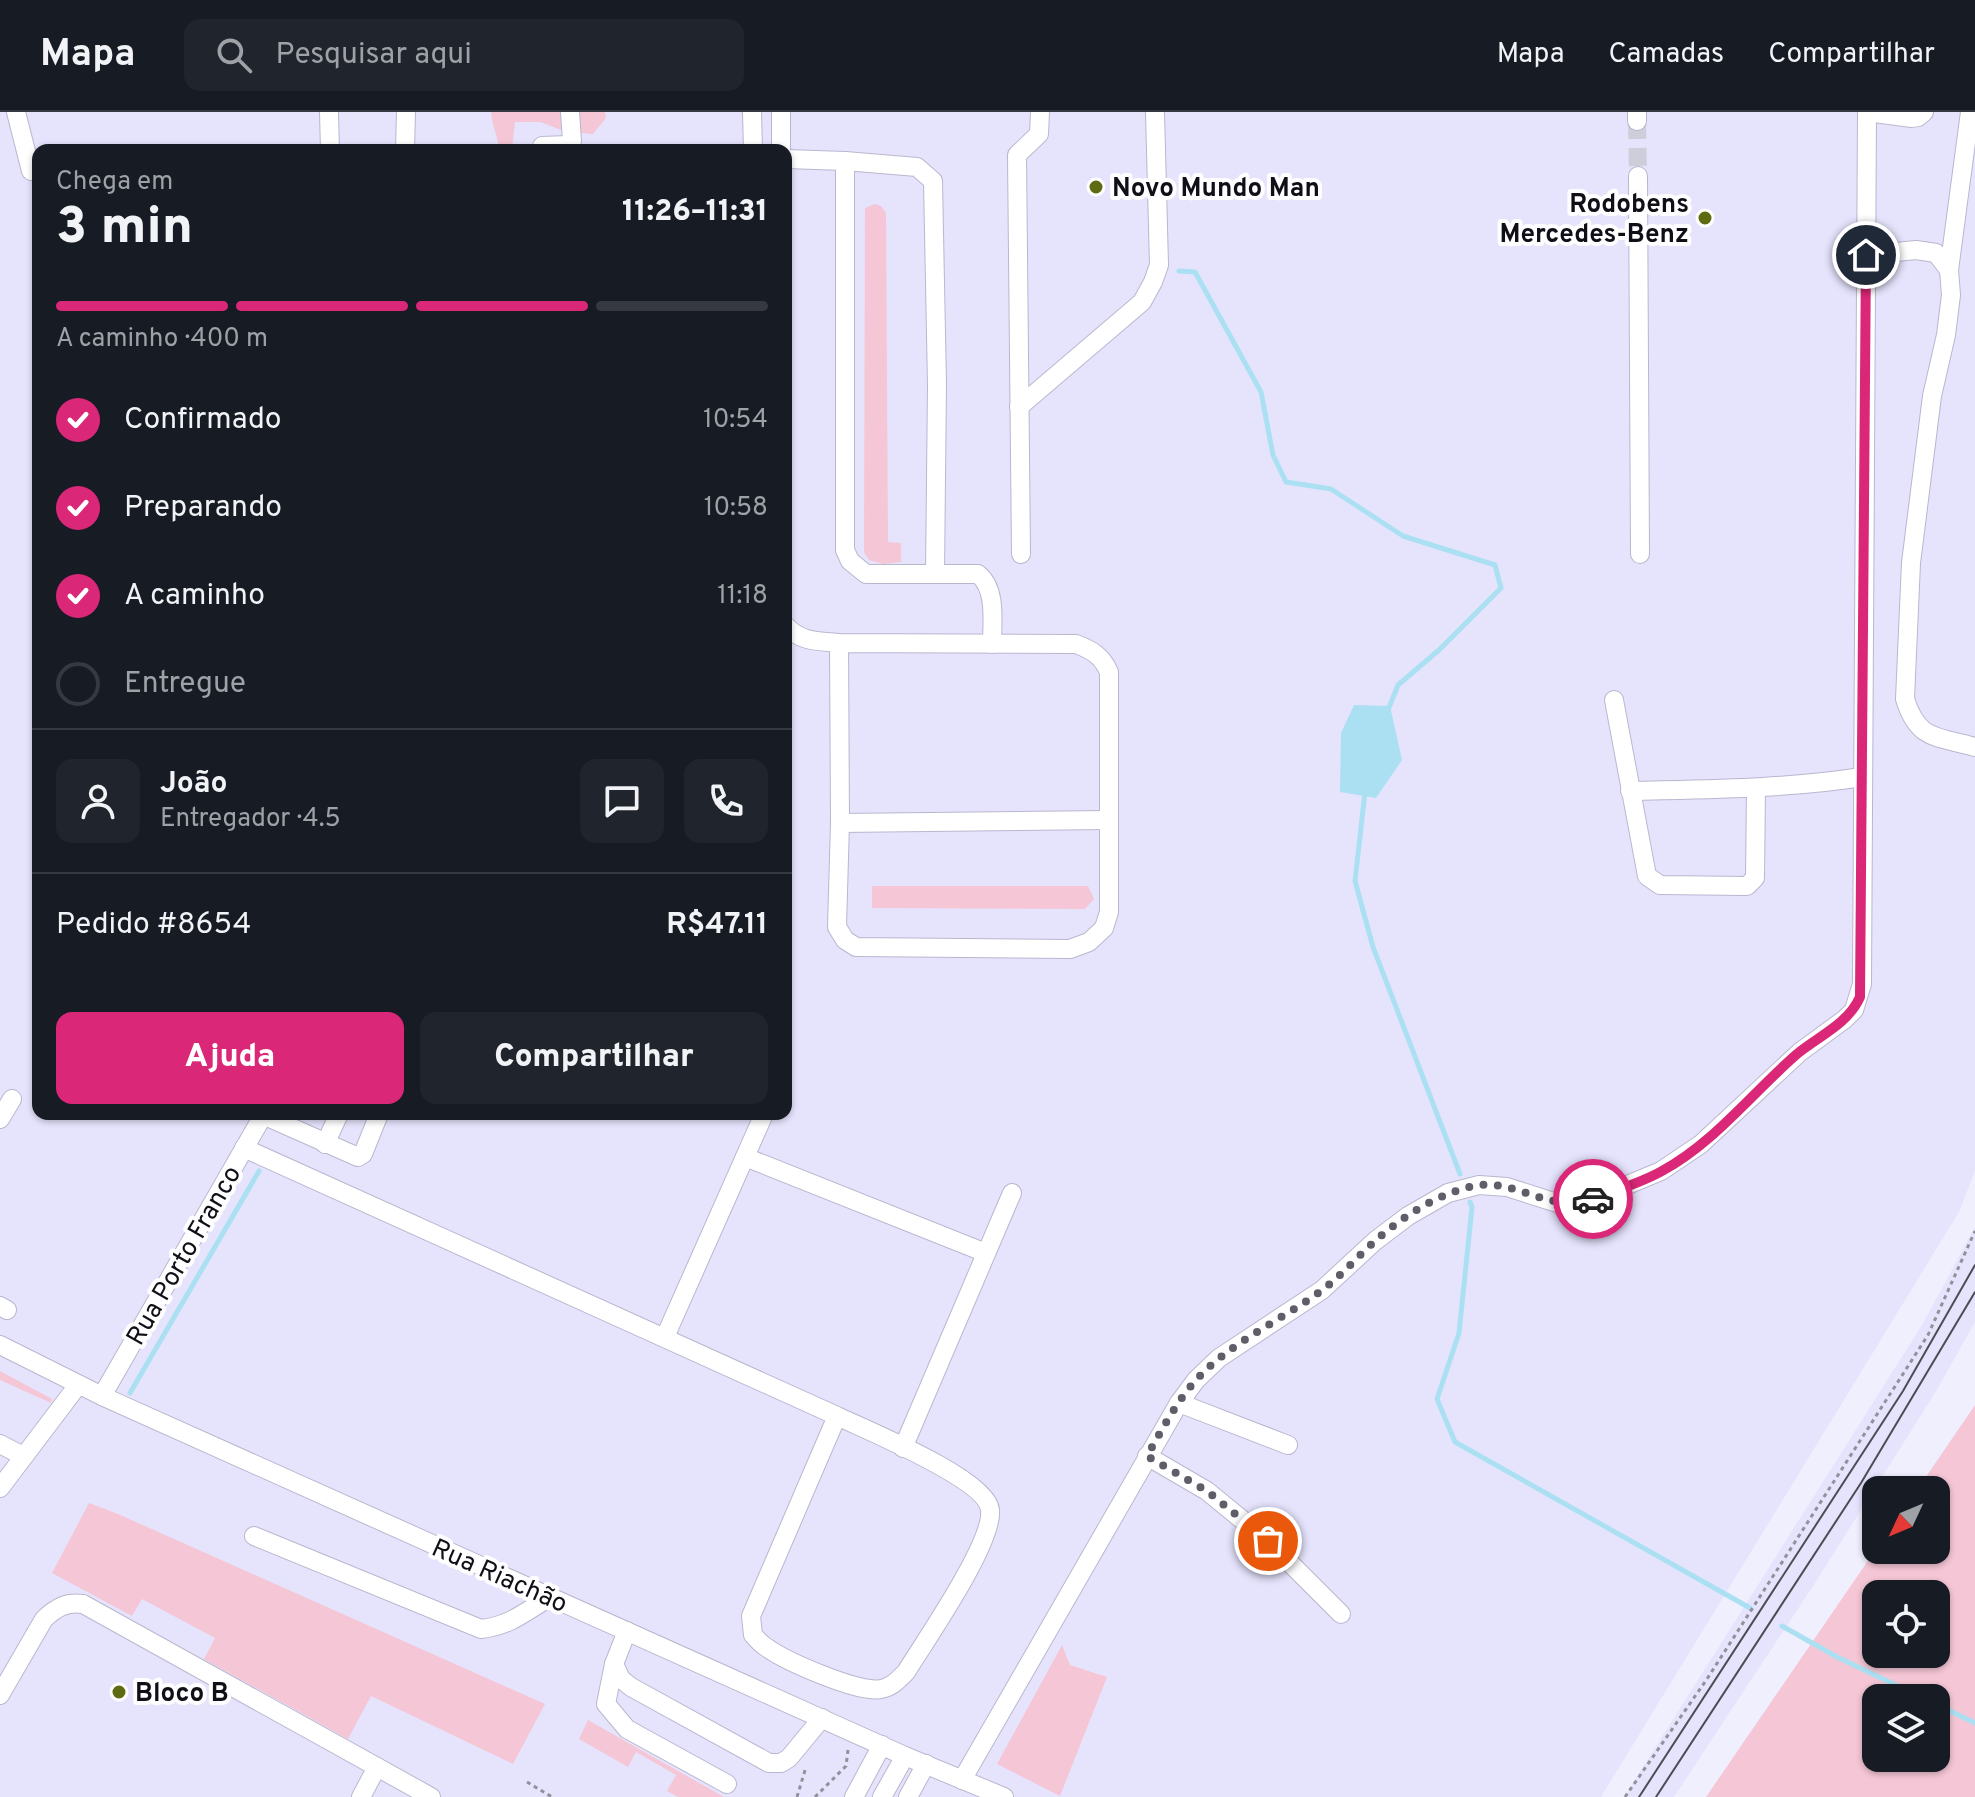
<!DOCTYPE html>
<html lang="pt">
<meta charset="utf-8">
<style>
:root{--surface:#171b24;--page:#20242c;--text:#f1f3f6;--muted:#9ea1a6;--line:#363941;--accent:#db2777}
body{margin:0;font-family:Overpass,sans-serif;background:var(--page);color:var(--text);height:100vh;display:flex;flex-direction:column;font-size:30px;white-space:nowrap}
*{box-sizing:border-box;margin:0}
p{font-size:26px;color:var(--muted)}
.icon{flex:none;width:44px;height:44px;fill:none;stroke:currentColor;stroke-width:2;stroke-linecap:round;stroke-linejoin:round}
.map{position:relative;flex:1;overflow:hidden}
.panel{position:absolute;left:32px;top:32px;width:760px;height:976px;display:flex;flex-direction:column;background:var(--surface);border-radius:16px;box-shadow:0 2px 6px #0004}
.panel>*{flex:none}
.needle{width:52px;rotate:226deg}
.controls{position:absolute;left:1862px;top:1364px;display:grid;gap:16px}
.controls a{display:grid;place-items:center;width:88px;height:88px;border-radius:16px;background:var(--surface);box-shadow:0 2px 6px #0004;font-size:40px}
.pin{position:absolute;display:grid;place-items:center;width:68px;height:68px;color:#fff;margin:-34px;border:4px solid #fff;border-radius:50%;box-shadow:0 2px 8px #0007}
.courier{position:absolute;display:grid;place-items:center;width:80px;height:80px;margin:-40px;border:6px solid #db2777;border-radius:50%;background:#fff;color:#222;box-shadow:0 2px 10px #0007}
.overview em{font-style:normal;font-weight:800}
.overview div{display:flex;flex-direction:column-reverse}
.overview{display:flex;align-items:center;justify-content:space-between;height:136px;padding:0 24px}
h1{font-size:52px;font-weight:800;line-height:60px}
.bar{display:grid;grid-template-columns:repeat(4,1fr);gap:12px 8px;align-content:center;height:96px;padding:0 24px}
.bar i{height:10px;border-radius:6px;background:var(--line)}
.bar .on{background:var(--accent)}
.bar p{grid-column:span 4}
.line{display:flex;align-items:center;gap:20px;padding:0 24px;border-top:2px solid var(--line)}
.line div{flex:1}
.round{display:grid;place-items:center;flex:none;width:84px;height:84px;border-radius:16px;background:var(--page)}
ol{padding:0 24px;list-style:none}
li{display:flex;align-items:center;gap:24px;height:88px}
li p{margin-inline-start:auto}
li .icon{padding:8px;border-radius:50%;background:var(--accent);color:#fff;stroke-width:4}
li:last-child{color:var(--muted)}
li i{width:44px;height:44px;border:4px solid var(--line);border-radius:50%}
.button{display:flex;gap:16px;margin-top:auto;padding:16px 24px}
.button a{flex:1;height:92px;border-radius:16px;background:var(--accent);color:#fff;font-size:32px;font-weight:800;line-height:92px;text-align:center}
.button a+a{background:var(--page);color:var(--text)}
header{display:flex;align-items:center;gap:48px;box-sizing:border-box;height:112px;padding:0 40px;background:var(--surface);border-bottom:2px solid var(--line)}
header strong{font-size:38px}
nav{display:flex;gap:44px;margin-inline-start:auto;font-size:28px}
.search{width:560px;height:72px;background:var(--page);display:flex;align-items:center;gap:20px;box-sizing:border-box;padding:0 28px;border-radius:16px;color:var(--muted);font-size:30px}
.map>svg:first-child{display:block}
</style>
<header>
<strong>Mapa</strong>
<div class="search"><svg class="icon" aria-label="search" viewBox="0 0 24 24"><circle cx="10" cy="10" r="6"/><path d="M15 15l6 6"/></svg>Pesquisar aqui</div>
<nav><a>Mapa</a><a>Camadas</a><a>Compartilhar</a></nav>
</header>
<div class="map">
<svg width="1975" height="1685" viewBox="0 0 1975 1685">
<rect width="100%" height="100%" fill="#f0effd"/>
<g fill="#e6e4fd" fill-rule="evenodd">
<path d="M0 0H1975V1059L1959 1100 1601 1685H0ZM38 38H786V1002H38Z"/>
<path d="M1975 1115V1210L1935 1281 1815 1471 1674 1685H1624L1922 1213Z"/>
</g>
<g fill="#f5c6d5" fill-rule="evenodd">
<path d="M491 0H605L606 6 593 22 564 19 540 10H515L512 38H499C498 24 492 14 491 0Z"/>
<path d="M875 92 881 94 886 101 888 430 901 431V450L883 452 869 448 864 440 865 96Z"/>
<path d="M872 774H1088L1094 787 1085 797 872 796Z"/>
<path d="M0 1259 52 1287 51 1291 0 1268Z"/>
<path d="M1975 1293V1685H1706L1876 1437 1936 1438V1378H1917ZM1936 1482V1542H1876V1482ZM1936 1586V1646H1876V1586Z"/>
<path d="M89 1391 118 1402 545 1592 513 1652 371 1584 348 1627 204 1547 215 1526 142 1487 132 1504 52 1461Z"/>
<path d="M1062 1533 1070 1553 1107 1565 1060 1684 997 1652Z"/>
<path d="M588 1608 724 1685H678L667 1679 676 1663 636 1640 628 1655 579 1627Z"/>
</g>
<path fill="#aae0f2" d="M1354 593 1390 594 1402 648 1376 686 1340 680 1341 621Z"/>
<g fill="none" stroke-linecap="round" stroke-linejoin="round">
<g stroke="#aae0f2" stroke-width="5">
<path d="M1179 159 1195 160 1261 280 1273 343 1286 370 1331 377 1403 424 1495 453 1501 476 1439 538 1398 573 1388 598"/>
<path d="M1365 680 1355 769 1373 835 1460 1062"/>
<path d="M1470 1090 1472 1095 1459 1221 1437 1287 1455 1330 1750 1496"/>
<path d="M130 1281 259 1059"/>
<path d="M1782 1514 1837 1545 1923 1586"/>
<path d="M1936 1592 1975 1611"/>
</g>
<path stroke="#cecdda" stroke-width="18" stroke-dasharray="18 9" stroke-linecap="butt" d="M1637 9 1638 64"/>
<g stroke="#b9b7ce" stroke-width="20">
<g id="minor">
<path d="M16 0 31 59"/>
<path d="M329 0 330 38"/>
<path d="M752 0 753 38"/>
<path d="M1637 0V9"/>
<path d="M1867 0 1912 6 1918 5 1924 0"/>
<path d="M542 34 568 33 572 29 570 0"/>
<path d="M405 38 406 0"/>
<path d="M781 38V0"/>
<path d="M786 47 845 49V438L850 449 866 462H978C997 477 992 510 992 532"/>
<path d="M845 49 917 55 933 69 937 273 935 462"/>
<path d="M1638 64 1640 442"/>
<path d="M1866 143 1916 138 1936 141 1949 158 1951 183 1946 223 1932 284 1911 451 1905 587C1918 629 1937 624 1975 635"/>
<path d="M1949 158 1970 0"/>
<path d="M1019 295 1142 190 1153 170 1159 153 1155 0"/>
<path d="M1021 442 1017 43 1039 22 1040 0"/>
<path d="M786 514C800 530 819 529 839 531L1076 532C1092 538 1102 544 1109 560V800L1104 816 1089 830 1070 837 856 835 845 828 837 815 840 711 839 531"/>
<path d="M1614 588 1647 764 1660 773 1747 774 1755 766 1756 676"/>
<path d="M1630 679C1708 677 1785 677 1862 665"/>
<path d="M840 711 1108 708"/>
<path d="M263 1003 358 1045 363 1042 379 1002"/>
<path d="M0 1007 12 987"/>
<path d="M325 1032 339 1002"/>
<path d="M244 1036 837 1304C866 1318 987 1367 990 1398 994 1430 925 1529 906 1560 898 1568 892 1575 881 1577 860 1582 785 1549 766 1535 761 1532 757 1527 753 1523L751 1504 837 1304"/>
<path d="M745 1045 986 1141"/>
<path d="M0 1194 7 1198"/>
<path d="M665 1225 764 1002"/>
<path d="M0 1233 102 1284 905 1644 1004 1685"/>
<path d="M102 1284 264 1002"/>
<path d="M1179 1291 1288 1333"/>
<path d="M0 1332 23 1344"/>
<path d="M903 1336 1012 1081"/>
<path d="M1147 1344 1207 1379 1268 1429 1341 1502"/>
<path d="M0 1376 78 1273"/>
<path d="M254 1424 481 1517C510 1514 526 1499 550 1485"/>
<path d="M627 1519 614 1552 621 1567 631 1575 769 1651H781L789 1646 822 1606"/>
<path d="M614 1552 606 1592 627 1617 727 1672"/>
<path d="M0 1583 44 1507C57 1495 66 1490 83 1492L431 1685"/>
<path d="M962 1668 1179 1291 1196 1268 1219 1246 1322 1178 1375 1129 1408 1104 1448 1081 1479 1073 1507 1075 1557 1091 1589 1089 1661 1059 1701 1032 1800 940 1845 907 1854 898 1862 872 1867 0"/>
<path d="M361 1685 377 1655"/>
<path d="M854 1685 882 1633"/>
<path d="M882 1685 905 1644"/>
<path d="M908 1685 926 1652"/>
</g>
</g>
<g stroke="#91909b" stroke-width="3" stroke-dasharray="4 4" stroke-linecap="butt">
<path d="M527 1670 552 1685"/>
<path d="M797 1685 806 1655"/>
<path d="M815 1685 846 1654 848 1638"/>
<path d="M1625 1685 1707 1567 1928 1223 1975 1119"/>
</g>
<use href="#minor" stroke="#fff" stroke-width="18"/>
<g stroke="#4d4c55" stroke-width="2">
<path d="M1639 1685 1903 1279 1975 1153"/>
<path d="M1656 1685 1861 1371 1975 1180"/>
</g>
</g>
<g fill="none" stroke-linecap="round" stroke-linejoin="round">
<path stroke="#5e5d68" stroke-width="8" stroke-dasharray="0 14.4" d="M1268 1429 1207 1379 1147 1344C1162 1318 1176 1290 1197 1267 1231 1230 1280 1209 1321 1179 1340 1165 1356 1146 1374 1130 1403 1104 1437 1082 1474 1074 1514 1065 1547 1102 1593 1087"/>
<path stroke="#db2777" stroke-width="10" d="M1593 1087C1616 1078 1641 1071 1662 1059 1715 1030 1752 981 1797 942 1819 924 1848 912 1860 885L1866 143"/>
</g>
<g fill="#5e6b13" stroke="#fefefe" stroke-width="3">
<circle cx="1096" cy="75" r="8"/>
<circle cx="1705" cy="106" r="8"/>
<circle cx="119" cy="1580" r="8"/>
</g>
<g text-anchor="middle" stroke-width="8" stroke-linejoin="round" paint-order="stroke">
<g font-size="26" font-weight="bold" fill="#100f17" stroke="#fefefe" text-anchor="start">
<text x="1112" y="84">Novo Mundo Man</text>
<text x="1689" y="100" text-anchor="end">Rodobens<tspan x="1689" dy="30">Mercedes-Benz</tspan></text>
<text x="135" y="1589">Bloco B</text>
</g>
<g font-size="26" fill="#100f17" stroke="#fefefe">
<text transform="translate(183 1143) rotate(-60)" y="9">Rua Porto Franco</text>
<text transform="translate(500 1463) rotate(24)" y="9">Rua Riachão</text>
</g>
</g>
</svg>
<div class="controls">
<a><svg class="needle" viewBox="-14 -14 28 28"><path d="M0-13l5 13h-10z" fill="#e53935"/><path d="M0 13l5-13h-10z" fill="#9ea1a6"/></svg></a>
<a><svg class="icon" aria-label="locate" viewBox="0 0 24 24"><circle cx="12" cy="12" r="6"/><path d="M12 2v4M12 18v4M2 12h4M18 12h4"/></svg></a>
<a><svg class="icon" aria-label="layers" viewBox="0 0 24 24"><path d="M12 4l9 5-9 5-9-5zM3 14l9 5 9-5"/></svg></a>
</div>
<div class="pin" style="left:1268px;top:1429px;background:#ea580c"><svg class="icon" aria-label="bag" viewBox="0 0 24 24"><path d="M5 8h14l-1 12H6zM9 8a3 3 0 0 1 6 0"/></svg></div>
<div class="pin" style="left:1866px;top:143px;background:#1f2937"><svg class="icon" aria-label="home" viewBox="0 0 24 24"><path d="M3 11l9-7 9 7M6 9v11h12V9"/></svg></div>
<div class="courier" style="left:1593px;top:1087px"><svg class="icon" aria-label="car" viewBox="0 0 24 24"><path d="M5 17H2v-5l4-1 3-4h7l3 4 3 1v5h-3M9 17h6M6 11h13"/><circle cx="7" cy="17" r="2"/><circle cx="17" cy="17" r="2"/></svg></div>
<section class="panel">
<div class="overview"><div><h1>3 min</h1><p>Chega em</p></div><em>11:26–11:31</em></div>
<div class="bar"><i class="on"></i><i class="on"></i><i class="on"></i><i></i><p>A caminho · 400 m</p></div>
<ol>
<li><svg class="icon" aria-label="check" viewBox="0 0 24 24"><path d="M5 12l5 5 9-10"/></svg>Confirmado<p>10:54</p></li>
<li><svg class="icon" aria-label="check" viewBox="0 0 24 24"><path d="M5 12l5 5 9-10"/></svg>Preparando<p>10:58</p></li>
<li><svg class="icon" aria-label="check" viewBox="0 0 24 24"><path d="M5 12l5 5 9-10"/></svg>A caminho<p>11:18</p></li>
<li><i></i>Entregue</li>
</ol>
<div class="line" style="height:144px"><a class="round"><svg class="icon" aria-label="person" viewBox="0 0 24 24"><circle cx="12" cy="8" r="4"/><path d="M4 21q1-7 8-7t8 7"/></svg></a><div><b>João</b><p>Entregador · 4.5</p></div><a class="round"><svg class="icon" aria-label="chat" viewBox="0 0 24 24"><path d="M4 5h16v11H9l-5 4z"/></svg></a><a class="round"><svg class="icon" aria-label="phone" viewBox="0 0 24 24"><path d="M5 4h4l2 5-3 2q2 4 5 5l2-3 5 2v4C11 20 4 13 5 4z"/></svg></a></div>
<div class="line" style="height:104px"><div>Pedido #8654</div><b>R$47.11</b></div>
<div class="button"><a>Ajuda</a><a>Compartilhar</a></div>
</section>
</div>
